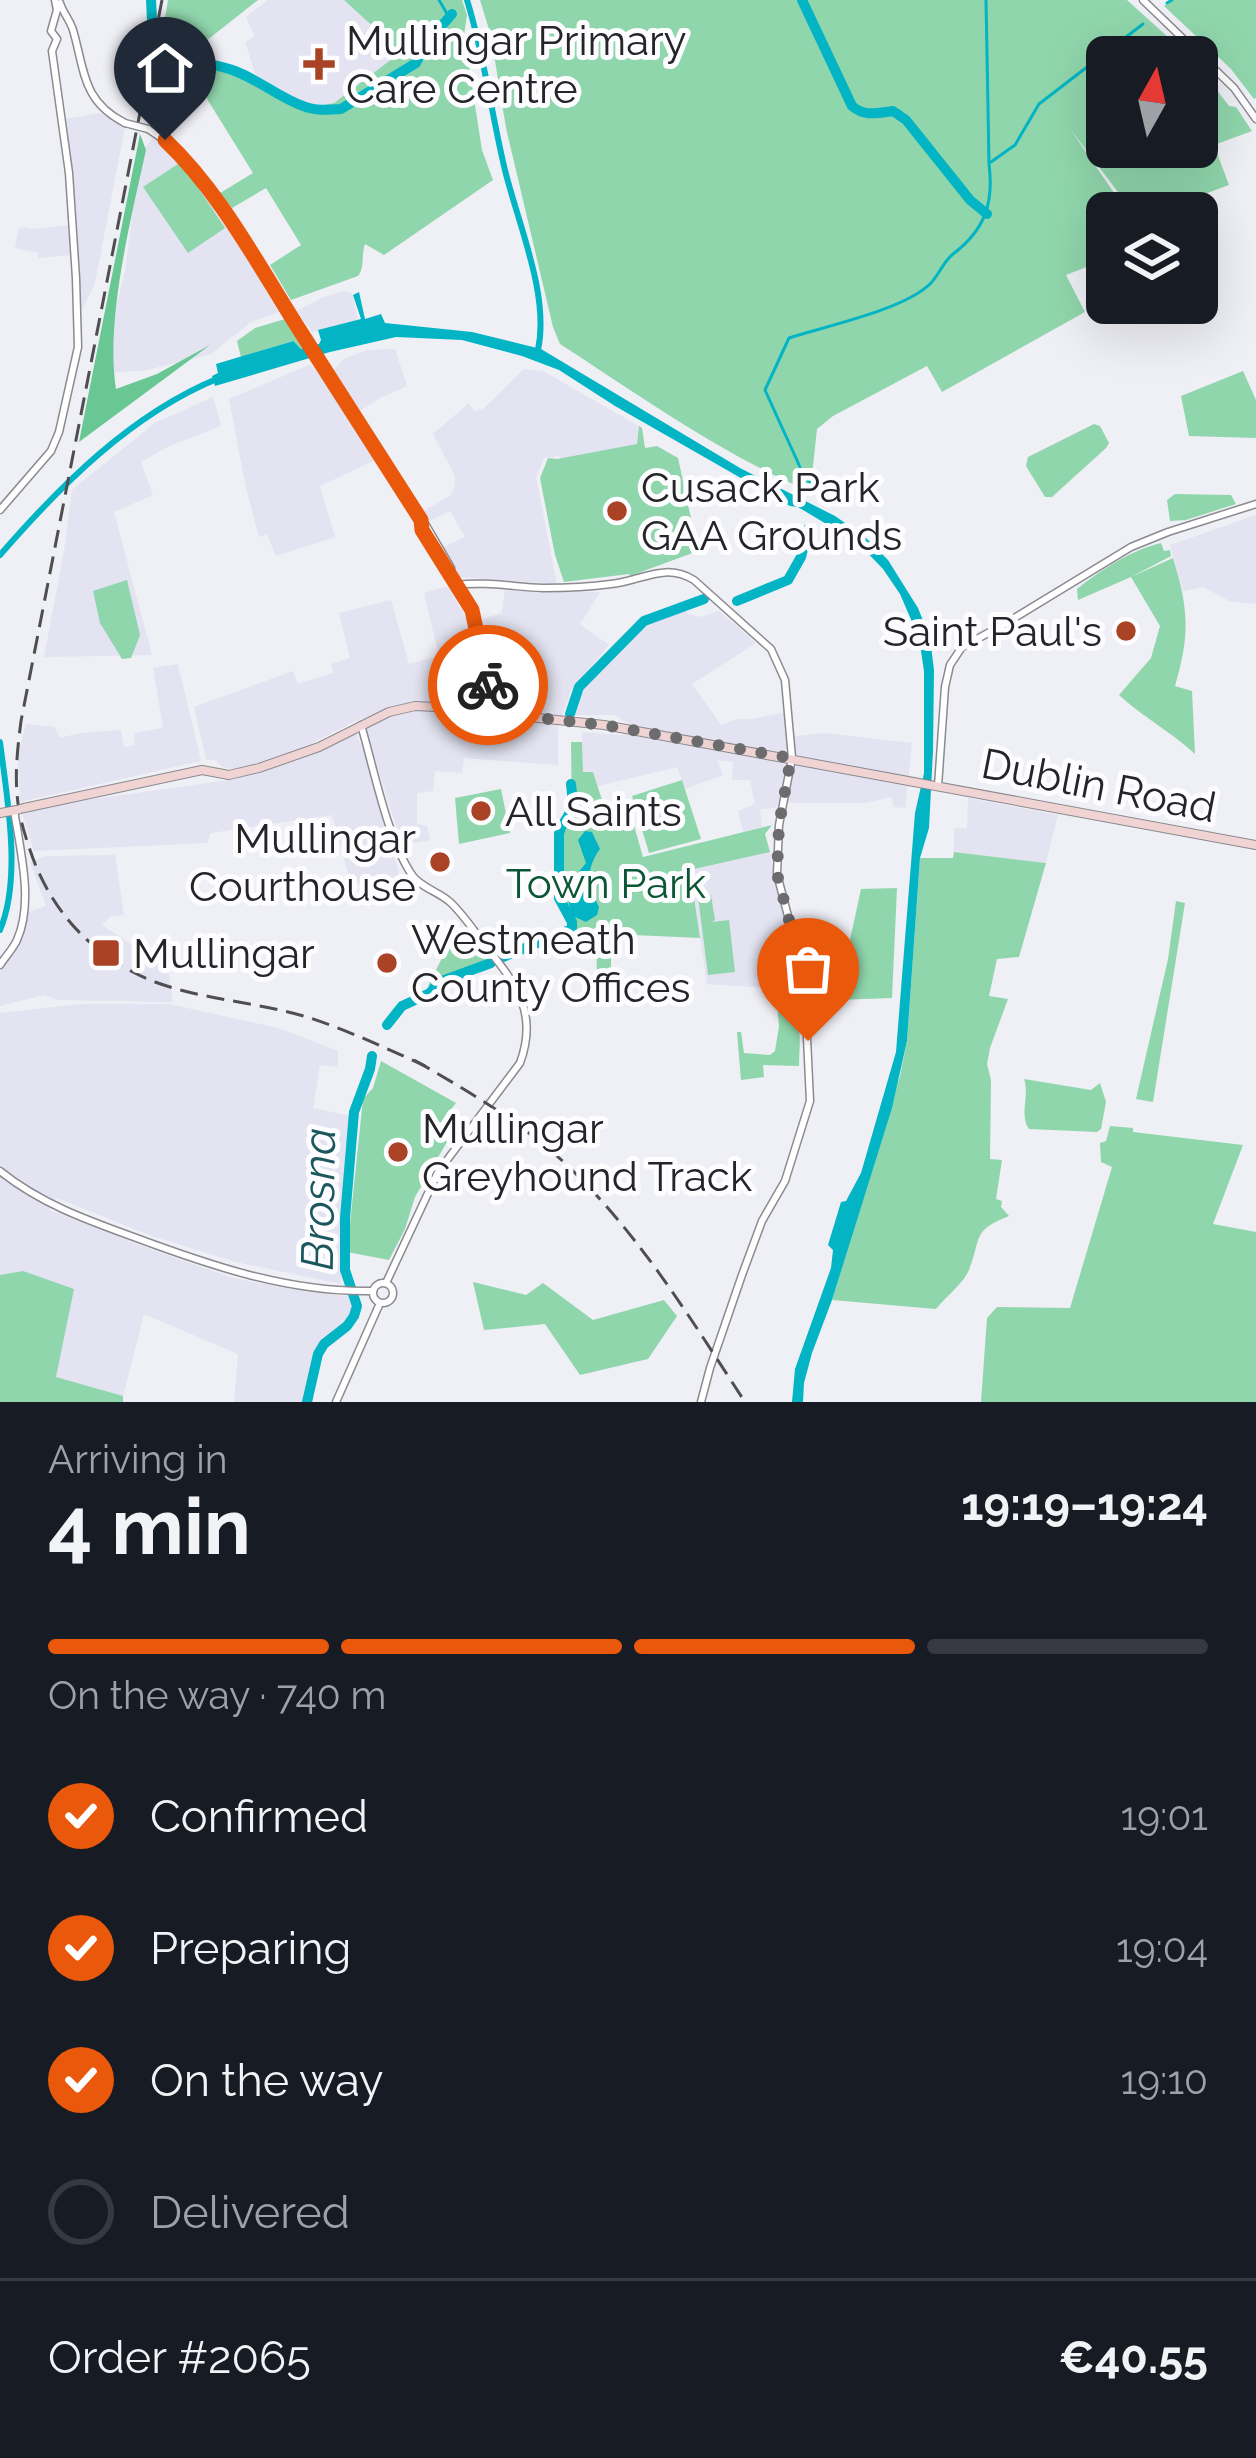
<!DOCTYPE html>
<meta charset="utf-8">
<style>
:root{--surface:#171b24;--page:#20242c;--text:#f1f3f6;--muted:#9ea1a6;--line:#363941;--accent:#ea580c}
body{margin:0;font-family:Raleway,sans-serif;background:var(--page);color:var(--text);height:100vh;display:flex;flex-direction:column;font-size:45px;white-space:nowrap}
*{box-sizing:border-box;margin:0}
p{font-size:39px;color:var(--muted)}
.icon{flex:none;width:66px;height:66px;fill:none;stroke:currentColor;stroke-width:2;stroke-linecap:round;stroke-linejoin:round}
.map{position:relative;height:1402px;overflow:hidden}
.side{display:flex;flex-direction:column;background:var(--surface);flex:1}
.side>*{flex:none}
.needle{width:78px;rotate:8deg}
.fabs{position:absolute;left:1086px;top:36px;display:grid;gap:24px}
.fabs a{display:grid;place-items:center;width:132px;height:132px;border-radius:18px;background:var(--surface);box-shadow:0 12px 48px #0002;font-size:60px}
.pin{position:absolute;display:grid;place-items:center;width:102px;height:102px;color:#fff;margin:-123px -51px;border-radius:50% 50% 50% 0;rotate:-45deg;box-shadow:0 0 12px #0007}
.pin .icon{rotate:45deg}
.courier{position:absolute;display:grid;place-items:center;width:120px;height:120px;margin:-60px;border:9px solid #ea580c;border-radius:50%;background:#fff;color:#222;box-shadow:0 3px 15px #0007}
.headline em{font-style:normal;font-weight:700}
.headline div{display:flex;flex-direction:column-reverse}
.headline{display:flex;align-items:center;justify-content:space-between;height:204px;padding:0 48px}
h1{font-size:78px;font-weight:700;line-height:90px}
.bar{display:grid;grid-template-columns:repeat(4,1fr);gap:18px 12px;align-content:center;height:144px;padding:0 48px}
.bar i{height:15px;border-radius:9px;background:var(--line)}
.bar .selected{background:var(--accent)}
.bar p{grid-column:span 4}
.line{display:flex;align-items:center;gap:30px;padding:0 48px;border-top:3px solid var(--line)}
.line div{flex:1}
ol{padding:0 48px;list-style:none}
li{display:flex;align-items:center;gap:36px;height:132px}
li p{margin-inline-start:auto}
li .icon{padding:12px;border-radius:50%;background:var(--accent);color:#fff;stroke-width:4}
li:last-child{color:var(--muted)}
li i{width:66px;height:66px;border:6px solid var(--line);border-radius:50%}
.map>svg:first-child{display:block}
</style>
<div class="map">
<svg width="1256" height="1402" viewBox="0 0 1256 1402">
<rect width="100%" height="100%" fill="#efeff6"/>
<g fill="#e3e3f1">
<path d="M268 0H344L402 52 334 103 302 109 256 76 245 42 255 36 246 17Z"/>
<path d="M100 113 125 127 95 283 82 310 73 173 64 119Z"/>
<path d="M153 138 181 159 233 235 279 312 251 322 211 354 147 370 100 374 125 271 140 154Z"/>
<path d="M68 225 71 255 38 258V253L15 248 19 227 32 229Z"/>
<path d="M344 291 352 294 358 320 312 332 297 311 321 298Z"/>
<path d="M395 349 407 386 380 398 360 411 334 370 343 359 368 350Z"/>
<path d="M309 365 313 366 375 457 373 461 320 486 335 537 276 556 267 534 259 537 246 488 229 399Z"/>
<path d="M524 369 543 371 639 426 637 444 561 459 559 456 544 458 536 477 557 584 460 577 444 547 465 537 450 511 427 522 423 512 451 495 455 485V476L433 434 469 403 474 411 482 410Z"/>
<path d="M213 397 221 426 169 446 141 462 153 495 114 512 152 655 44 657 64 551 72 490 155 423Z"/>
<path d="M1256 515V604L1229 601 1204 587 1183 591 1170 545Z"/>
<path d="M448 586 469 623 502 613 505 590 600 592 580 624 609 645 572 689 558 726V765L464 758 462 773 435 771 433 791 417 793V824L427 826 430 840 402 845 362 718 300 749 235 770 221 766 215 760H206L194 707 293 671 298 684 333 673 331 664 350 658 339 613 391 600 409 664 439 656 424 593Z"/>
<path d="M684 607 688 614 701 617 719 611 756 643 692 684 721 725 737 719H752L786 712 789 737 824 733 912 743 905 808 894 807 891 797 865 803H778L776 808 760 809 762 827 743 832 738 811 755 804 750 780H732L733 762 717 760 723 775 685 789 677 767 598 786 593 772 583 773 582 732 635 736 634 727 614 715H572L585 687 614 652 635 633 654 620Z"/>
<path d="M178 664 201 761 20 802 18 755 26 724 55 727 60 738 80 733 121 730 124 747 135 745 134 733 163 728 153 668Z"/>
<path d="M355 730 371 770 402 884H351L332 815 211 833 207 843 34 851 22 813 73 802 235 779 304 757Z"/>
<path d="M968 798 1058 815 1046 863 954 852V828H967Z"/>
<path d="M770 852 795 976 782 989 707 984 690 870Z"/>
<path d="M115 855 124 915 111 916 102 925 168 969 173 1002 59 1000 44 995 0 1006V972L24 930 26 913 46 906 30 862 46 856Z"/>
<path d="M80 1004H169L278 1028 338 1051V1067L320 1065 313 1108 350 1116 341 1284 236 1262 149 1235 57 1198 49 1210 142 1246 233 1278 296 1290 353 1297 356 1306 350 1323 317 1353 304 1402H234L238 1354 144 1314 123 1396 55 1377 0 1275V1013Z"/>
</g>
<g fill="#90d6ac">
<path d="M168 0H258L163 75 156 73Z"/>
<path d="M344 0H462L467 15 464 35 482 150 493 180 384 255 365 244C361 255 365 268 358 276L291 300 270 265 301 245 266 188 232 208 220 193 253 173 186 65 196 56 201 62C245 67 266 84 302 109L334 103 401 52Z"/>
<path d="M480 0H1127L1190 57H1107V147H1197V64L1217 83 1216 89 1229 106 1236 107 1252 131 1214 145 1229 185 1153 213H1134L1070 129 1128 213H1107V259L1066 275 1085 312 942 392 927 366 833 416 817 429 812 475 805 472 796 457 805 478 811 482 807 490C723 455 637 394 560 344L553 327 506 128 491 36Z"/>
<path d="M1172 0H1256V98L1254 99 1231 69 1164 6Z"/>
<path d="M181 162 225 228 188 253 143 187Z"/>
<path d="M285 319 305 349H301L292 341 241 357 237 341 255 328Z"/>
<path d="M1243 371 1256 400V438L1189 436 1181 396Z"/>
<path d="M1094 424 1100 426 1109 443 1106 448 1052 497H1045L1026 466 1028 457Z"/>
<path d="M639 426 642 428 645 448 657 446 678 458 698 551 630 576 629 574 564 582 555 555 540 478 548 458 557 459 637 444Z"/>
<path d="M1175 494 1231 495 1236 504 1186 520 1170 521 1167 500Z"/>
<path d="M1161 543 1164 551 1170 550 1171 556 1131 577 1173 558C1189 610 1190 635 1175 686L1192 691 1195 754C1171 732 1143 717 1119 695L1151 658 1160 626 1131 577 1078 600 1077 589C1101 570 1131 550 1161 543Z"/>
<path d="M127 580 140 635 131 658 122 659 100 623 93 591Z"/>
<path d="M571 742H582L583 772H593L611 828 633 822 643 857 772 825 765 834 770 852 690 870 700 938 611 934V976H597L596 933 574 932 573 921 561 895 560 833 572 824Z"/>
<path d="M682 780 701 839 649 853 632 796Z"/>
<path d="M501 789 510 833 459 844 455 798Z"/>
<path d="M954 852 1046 863 1019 957 997 959 989 996 1008 999 990 1048 987 1064 991 1080 990 1159 1002 1160 996 1199 1002 1201 1001 1207 1009 1216C971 1231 982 1238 969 1270 963 1284 946 1296 936 1309L832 1300 900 1076 907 1041 920 858H953Z"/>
<path d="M897 888 892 998 837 1000 861 889Z"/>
<path d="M711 895 715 920 712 922 729 920 735 972 708 975 698 897Z"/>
<path d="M1176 901 1185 903 1153 1102 1136 1099 1168 959Z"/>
<path d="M463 927 491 963 439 982 434 988 428 986 442 958 437 944Z"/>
<path d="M777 1005C806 1009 799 1044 799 1066L763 1065 764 1077 741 1080 737 1032H741L744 1053 770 1055 775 1051 779 1026Z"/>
<path d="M381 1061 456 1103 433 1132 447 1142 415 1197 405 1229 389 1260 347 1252 363 1099 373 1088Z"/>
<path d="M1024 1079 1091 1090 1100 1083 1106 1102 1101 1129 1097 1132 1029 1129C1019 1114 1030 1095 1024 1079Z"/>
<path d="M1110 1126 1133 1128V1132L1243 1145 1213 1224 1256 1232V1402H981L987 1318 997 1307 1070 1308 1112 1167 1101 1162 1100 1143 1106 1141Z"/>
<path d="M23 1271 74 1289 56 1377 123 1396V1402H0V1275Z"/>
<path d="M473 1282 526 1295 543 1283 593 1320 664 1300 677 1316 648 1359 580 1375 545 1324 484 1330Z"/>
</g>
<path fill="#68c792" d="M140 134 146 150C131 219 105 320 116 389L157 374 210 345 79 442Z"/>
<g fill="#03b4c4">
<path d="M359 292 365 319 381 314 385 323 472 332 541 349 740 468 835 516 864 536 888 560 918 608 930 638 934 670 933 751 929 828 920 858 907 1041 892 1108 832 1300 812 1353 804 1383 803 1402H792L795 1369 831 1268 833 1250 828 1245 841 1202 846 1201 861 1173 896 1052 915 813 924 773V671L919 638 900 594 883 569 858 543 798 507 790 506 615 406 559 370 522 356 462 340 396 337 330 352 215 386 212 376 218 373 216 364 293 341 301 349 319 344 321 340 318 330 361 319 353 295Z"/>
<path d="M585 831 592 832 600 849C585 870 588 885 599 907L597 915 586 922 573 916C562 891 577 896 576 875L586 863 578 840Z"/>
</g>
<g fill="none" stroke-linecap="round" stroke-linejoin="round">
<g stroke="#03b4c4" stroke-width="3">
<path d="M439 0 449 17"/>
<path d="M1167 3 1172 0"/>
<path d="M991 162 1015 145 1039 104 1143 24"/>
<path d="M822 496 823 493 805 478 765 390 789 338C826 326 903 310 930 284 939 275 943 262 953 254 985 230 994 203 989 164L986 0"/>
</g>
<g stroke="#03b4c4" stroke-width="6">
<path d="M467 0C484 54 491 111 504 166 517 222 550 294 538 350"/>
<path d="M0 555C61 485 131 414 219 378"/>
<path d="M0 742C7 798 22 878 0 930"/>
</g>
<g stroke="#03b4c4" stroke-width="10">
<path d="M151 0 152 20"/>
<path d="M802 0 852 106C865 117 877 113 893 111L906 120 970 200 987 214"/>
<path d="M166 45C187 66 210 61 235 71 259 80 280 98 303 106 315 111 328 110 341 109L416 63 425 45 452 14"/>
<path d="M737 601 788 580 801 557 808 529"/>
<path d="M570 714 579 687 644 621 704 599"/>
<path d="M503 957 572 929V922L559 898V834C561 823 565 823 569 814 574 805 572 794 571 784"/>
<path d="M387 1025 402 1006 430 993 439 982 491 963"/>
<path d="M307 1402 318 1354 324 1344 347 1326 354 1316 357 1306 345 1270V1218L354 1112 370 1069 372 1056"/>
</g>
<g stroke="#8a8a90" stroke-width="9">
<g id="tertiary">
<path d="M1143 0 1234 88 1256 119"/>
<path d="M60 3C63 13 70 20 73 30 85 71 82 101 125 123"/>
<path d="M148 129C174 145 191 166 209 190L427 527 451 568 452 578"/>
<path d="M0 510 51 451 59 432 78 347 76 278 69 173 52 51 57 39 51 31 57 10 55 0"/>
<path d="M422 522V529L449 574"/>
<path d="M456 585C486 581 514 587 543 588 565 588 589 587 611 584 642 581 664 562 694 580L771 649 785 680 792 758 779 825 777 874 800 962 805 996 810 1101 785 1181 762 1221 742 1275 710 1368 701 1402"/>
<path d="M456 585C480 624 488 667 490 713"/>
<path d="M361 725C374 769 387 838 412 875 420 887 439 892 450 902 463 914 474 931 485 945 515 983 539 1012 520 1063L438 1172 386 1283"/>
<path d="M938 786 945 687 950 665 962 647 1003 625 1131 547 1168 532 1256 504"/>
<path d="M0 965C5 957 13 949 17 940 34 902 20 850 14 810"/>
<path d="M0 1171C40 1203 84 1219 131 1236 209 1265 289 1293 373 1291"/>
<circle cx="383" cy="1293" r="10"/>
<path d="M336 1402 380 1303"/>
</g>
</g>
<g stroke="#8a8a90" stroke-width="10">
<g id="secondary">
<path d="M24 808 188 773 202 770 229 775 259 768 319 747 389 712 415 706 436 707 604 725 1256 845"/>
<path d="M0 813 17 810"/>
</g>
</g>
<use href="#tertiary" stroke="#fff" stroke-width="6"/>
<use href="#secondary" stroke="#f0d4d3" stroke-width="8"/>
<g stroke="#4f4f52" stroke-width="3" stroke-dasharray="18 9" stroke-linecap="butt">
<path d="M162 0 21 721C18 745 15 769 17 793 18 812 23 829 29 847 49 910 93 958 155 982 204 1000 257 1002 307 1017 347 1030 386 1048 425 1066"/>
<path d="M414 1060C470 1092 528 1126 574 1172 643 1240 692 1321 745 1402"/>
</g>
<g stroke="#8a8a90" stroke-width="9" stroke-linecap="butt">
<path id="tertiary-bridge" d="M125 123 148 129"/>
</g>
<g stroke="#8a8a90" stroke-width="10" stroke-linecap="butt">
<path id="secondary-bridge" d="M17 810 24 808"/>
</g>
<use href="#tertiary-bridge" stroke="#fff" stroke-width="6"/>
<use href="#secondary-bridge" stroke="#f0d4d3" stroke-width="8"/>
</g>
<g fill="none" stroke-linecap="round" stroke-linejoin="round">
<path stroke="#6c6c6f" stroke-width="12" stroke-dasharray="0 21.6" d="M488 685 490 713 604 725 791 758 779 825 777 874 800 962 808 1041"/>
<path stroke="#ea580c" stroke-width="15" d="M165 140C220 192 257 263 297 326 338 391 380 455 421 520L422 530 472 610 488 685"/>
</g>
<g fill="#aa4225" stroke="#fdfdff" stroke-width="4.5">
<path d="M313 46h12v12h12v12h-12v12h-12v-12h-12v-12h12z"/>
<circle cx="617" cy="511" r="12"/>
<circle cx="1126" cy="631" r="12"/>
<circle cx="481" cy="811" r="12"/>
<circle cx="440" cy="862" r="12"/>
<rect x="91" y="938" width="30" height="30" rx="6"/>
<circle cx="387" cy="963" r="12"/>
<circle cx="398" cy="1152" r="12"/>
</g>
<g text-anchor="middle" stroke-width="10" stroke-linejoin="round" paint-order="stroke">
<g font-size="42" fill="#252527" stroke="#fdfdff" text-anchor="start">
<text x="346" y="55">Mullingar Primary<tspan x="346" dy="48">Care Centre</tspan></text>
<text x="641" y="502">Cusack Park<tspan x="641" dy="48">GAA Grounds</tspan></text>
<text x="1102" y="646" text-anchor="end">Saint Paul's</text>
<text x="505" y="826">All Saints</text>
<text x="416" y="853" text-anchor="end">Mullingar<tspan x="416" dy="48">Courthouse</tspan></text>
<text x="411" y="954">Westmeath<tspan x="411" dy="48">County Offices</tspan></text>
<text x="133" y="968">Mullingar</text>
<text x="422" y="1143">Mullingar<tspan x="422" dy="48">Greyhound Track</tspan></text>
</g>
<g font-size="42" fill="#252527" stroke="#fdfdff">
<text transform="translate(1099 785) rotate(11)" y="15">Dublin Road</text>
</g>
<g font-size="42" fill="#0b5634" stroke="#fdfdff">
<text x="606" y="898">Town Park</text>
</g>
<g font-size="45" font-style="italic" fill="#1c575e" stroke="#fdfdff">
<text transform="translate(318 1199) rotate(-89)" y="16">Brosna</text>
</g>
</g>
</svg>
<div class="fabs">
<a><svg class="needle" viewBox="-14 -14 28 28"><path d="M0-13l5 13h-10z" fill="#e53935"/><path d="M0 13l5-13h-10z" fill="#9ea1a6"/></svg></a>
<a><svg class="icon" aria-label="layers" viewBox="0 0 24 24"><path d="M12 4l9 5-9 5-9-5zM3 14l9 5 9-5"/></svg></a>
</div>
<div class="pin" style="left:808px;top:1041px;background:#ea580c"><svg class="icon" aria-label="bag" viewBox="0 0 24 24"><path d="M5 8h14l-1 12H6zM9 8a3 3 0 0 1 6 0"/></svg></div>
<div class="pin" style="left:165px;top:140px;background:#1f2937"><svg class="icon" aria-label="home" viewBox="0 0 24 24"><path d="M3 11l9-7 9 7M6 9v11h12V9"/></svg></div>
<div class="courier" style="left:488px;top:685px"><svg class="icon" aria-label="bike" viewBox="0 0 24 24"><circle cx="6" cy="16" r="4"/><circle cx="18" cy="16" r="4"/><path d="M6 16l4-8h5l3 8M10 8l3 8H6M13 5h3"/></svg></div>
</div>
<section class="side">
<div class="headline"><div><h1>4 min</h1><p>Arriving in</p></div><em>19:19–19:24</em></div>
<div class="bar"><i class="selected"></i><i class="selected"></i><i class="selected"></i><i></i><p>On the way · 740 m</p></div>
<ol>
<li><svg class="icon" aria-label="check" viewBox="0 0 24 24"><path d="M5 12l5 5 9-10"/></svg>Confirmed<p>19:01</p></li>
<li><svg class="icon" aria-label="check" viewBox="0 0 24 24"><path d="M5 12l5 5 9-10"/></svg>Preparing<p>19:04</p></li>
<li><svg class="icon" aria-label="check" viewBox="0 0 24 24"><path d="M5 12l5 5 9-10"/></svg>On the way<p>19:10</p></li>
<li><i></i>Delivered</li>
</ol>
<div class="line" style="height:156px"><div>Order #2065</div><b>€40.55</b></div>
</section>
